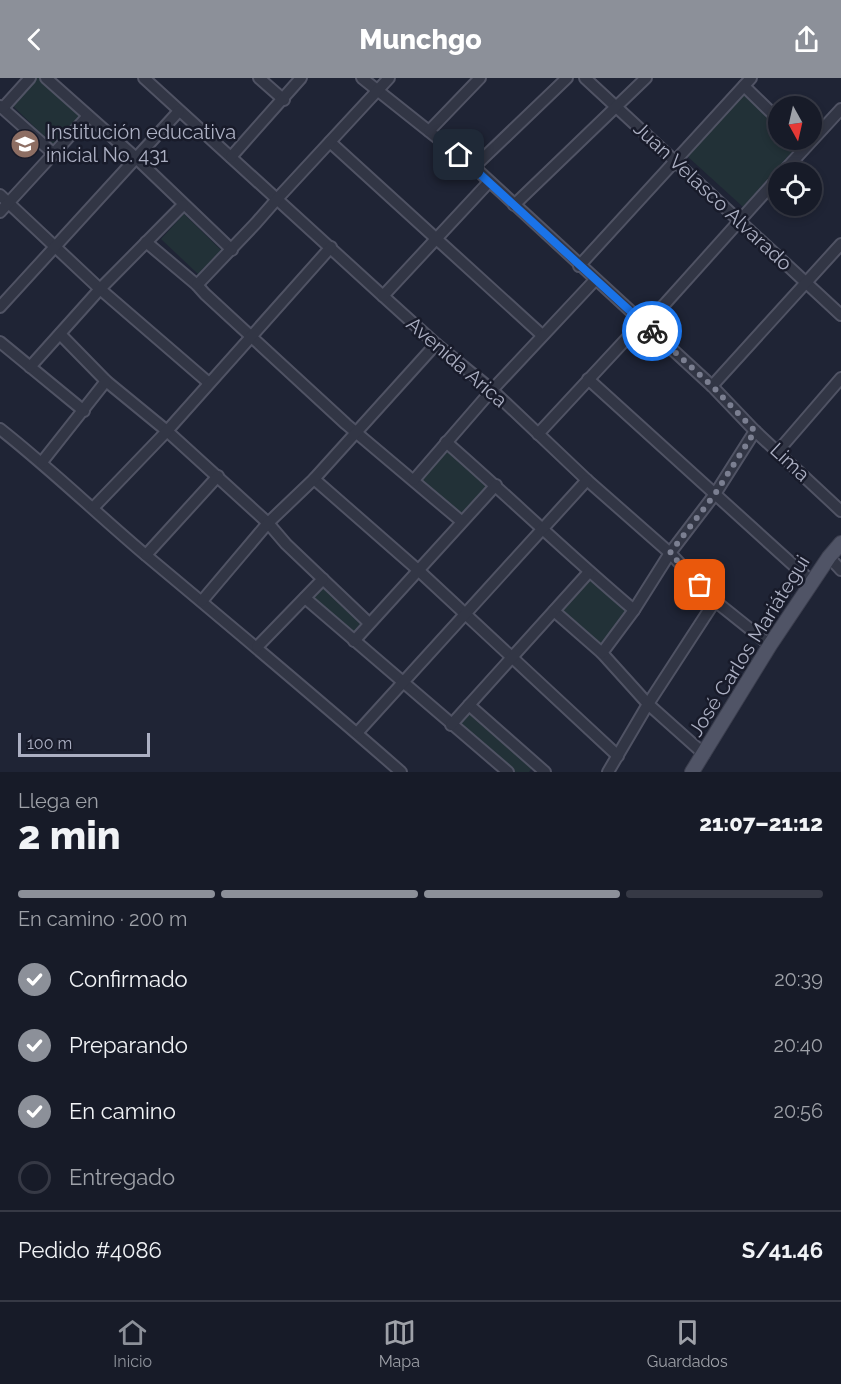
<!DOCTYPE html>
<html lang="es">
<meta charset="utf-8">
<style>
:root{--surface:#171b28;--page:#242834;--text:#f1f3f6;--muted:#9ea1a8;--line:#363945;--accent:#8c9099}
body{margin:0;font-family:Raleway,sans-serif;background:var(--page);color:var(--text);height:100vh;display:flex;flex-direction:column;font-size:22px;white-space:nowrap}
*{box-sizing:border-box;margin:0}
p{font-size:20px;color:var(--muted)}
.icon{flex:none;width:33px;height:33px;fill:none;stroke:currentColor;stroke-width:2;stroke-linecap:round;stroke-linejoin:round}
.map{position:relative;height:694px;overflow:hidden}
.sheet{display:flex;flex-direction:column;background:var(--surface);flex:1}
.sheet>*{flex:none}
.needle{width:39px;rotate:172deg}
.fabs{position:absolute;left:768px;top:18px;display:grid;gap:12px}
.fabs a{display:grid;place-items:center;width:54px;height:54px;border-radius:50%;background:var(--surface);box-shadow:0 3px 9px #0003,0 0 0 2px var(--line);font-size:30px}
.scale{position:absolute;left:18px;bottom:15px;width:132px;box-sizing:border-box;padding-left:6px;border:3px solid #acb0c3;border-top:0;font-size:16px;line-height:21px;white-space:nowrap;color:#acb0c3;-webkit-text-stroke:4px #181b2a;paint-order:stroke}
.pin{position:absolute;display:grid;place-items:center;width:51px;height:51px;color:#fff;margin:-26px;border-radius:12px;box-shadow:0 3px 9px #0006}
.courier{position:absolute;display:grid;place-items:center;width:60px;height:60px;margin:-30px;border:4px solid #1a73e8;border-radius:50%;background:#fff;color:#222;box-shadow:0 2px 8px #0007}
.summary em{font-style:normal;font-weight:800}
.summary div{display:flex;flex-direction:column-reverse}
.summary{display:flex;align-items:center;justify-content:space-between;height:102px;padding:0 18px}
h1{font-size:39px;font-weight:800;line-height:45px}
.bar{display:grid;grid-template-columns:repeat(4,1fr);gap:9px 6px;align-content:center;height:72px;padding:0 18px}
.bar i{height:8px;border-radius:4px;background:var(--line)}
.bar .on{background:var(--accent)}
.bar p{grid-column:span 4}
.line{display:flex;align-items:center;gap:15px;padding:0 18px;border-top:2px solid var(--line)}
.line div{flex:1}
ol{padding:0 18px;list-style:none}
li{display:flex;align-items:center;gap:18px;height:66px}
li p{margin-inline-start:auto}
li .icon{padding:6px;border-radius:50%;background:var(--accent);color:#fff;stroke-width:4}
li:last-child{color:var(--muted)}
li i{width:33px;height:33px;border:3px solid var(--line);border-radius:50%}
header{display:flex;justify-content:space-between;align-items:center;height:78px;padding:0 18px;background:var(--accent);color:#fff;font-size:27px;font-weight:800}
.tabs{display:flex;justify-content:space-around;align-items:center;height:84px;border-top:2px solid var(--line);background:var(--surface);font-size:16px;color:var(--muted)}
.tabs a{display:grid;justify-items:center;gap:3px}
.tabs .on{color:var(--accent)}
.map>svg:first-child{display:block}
</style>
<header><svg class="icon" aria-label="back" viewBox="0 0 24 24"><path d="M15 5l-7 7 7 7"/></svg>Munchgo<svg class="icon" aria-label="share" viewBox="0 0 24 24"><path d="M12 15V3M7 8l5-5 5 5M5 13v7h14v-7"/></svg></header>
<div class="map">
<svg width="841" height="694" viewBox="0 0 841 694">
<rect width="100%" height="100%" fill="#1f2435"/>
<g fill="#223137">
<path d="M35 0H40L81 38 56 66 53 67 12 27Z"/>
<path d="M743 15 778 49V62H792L798 67 743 129 687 78Z"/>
<path d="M184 136 221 172 198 196 161 161Z"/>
<path d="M447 369 490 407 461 438 419 399Z"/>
<path d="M588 501H591L625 530 627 535 605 567H601L563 534 562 530Z"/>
<path d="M329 504 367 538 352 555 313 521Z"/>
<path d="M469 631 534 688 529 694H514L455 645Z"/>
</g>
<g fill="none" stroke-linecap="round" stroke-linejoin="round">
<g stroke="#505364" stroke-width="14">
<g id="minor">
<path d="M46 0 136 80 232 172"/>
<path d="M144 0 383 218 436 266 492 312 587 402 670 475 715 523 770 567"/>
<path d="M259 0 284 22"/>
<path d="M362 0 474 89 712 308 755 353 841 433"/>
<path d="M585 0 841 237"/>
<path d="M744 8 778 41"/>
<path d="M0 28 54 76"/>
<path d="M3 30 30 0"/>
<path d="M429 53 480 0"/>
<path d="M330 64 542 257"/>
<path d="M231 79 301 0"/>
<path d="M474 89 567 0"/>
<path d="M783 94 841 31"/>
<path d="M0 117 100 211 209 305"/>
<path d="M514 127 646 0"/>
<path d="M0 134 88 38"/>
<path d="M146 164 197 207 205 216 346 346 461 443"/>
<path d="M579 188 751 0"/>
<path d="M197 207 256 145 277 121 389 0"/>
<path d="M383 218 489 104"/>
<path d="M0 229 179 33"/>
<path d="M646 247 778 100"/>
<path d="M60 256 106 303 167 353 268 445 286 466 369 545"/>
<path d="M0 264 84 333"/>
<path d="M30 289 100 211 183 127"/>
<path d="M588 301 812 504"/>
<path d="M712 308 841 166"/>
<path d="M0 351C51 391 98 437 148 479 233 550 318 621 401 694"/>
<path d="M538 356 642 244"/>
<path d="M446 364C509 419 570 478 634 532"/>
<path d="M778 373 841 300"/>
<path d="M42 384 106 303"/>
<path d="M314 401 418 492 618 678"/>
<path d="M414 402 492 312 595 202"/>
<path d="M93 430 167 353 331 169"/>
<path d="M146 477 218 398"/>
<path d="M829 479 841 492"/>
<path d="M305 520 508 694"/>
<path d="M202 523 268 445 314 401 436 266"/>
<path d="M554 533 602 575 648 626 704 676"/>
<path d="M354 563 496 407"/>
<path d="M257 569 323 501"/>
<path d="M602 575 634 532 670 475 715 416 755 353"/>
<path d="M469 627 545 694"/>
<path d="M451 647 589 494"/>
<path d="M357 655 587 402"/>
<path d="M608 694 648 626 715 523"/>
</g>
</g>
<g stroke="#3c3f4f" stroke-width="16">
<path id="major" d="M692 694 770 567 829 479 841 465"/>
</g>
<use href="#minor" stroke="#323645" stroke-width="10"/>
<use href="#major" stroke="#505466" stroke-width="14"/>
</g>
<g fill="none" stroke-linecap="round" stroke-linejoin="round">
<path stroke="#7b7f91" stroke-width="6" stroke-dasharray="0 10.8" d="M652 253 712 308 755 353 715 416 670 475 700 507"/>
<path stroke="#1a73e8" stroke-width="8" d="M459 77 652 253"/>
</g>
<defs>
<g id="school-disc" transform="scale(1.5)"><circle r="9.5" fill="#8d6e63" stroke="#181b2a"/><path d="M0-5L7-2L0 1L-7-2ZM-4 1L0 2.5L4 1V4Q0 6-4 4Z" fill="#fff"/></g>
</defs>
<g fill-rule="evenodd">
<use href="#school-disc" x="25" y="66"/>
</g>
<g text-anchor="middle" stroke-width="5" stroke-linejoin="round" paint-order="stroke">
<g font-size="20" fill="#acb0c3" stroke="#181b2a" text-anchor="start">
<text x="46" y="61">Institución educativa<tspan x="46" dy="23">inicial No. 431</tspan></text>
</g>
<g font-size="20" fill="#acb0c3" stroke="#181b2a">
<text transform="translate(713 118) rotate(43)" y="7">Juan Velasco Alvarado</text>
<text transform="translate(457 284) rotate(41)" y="7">Avenida Arica</text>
<text transform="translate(790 384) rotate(43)" y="7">Lima</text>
<text transform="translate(749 568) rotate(-58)" y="7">José Carlos Mariátegui</text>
</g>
</g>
</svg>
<div class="fabs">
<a><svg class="needle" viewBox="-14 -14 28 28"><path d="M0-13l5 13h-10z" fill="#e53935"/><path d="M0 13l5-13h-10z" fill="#9ea1a8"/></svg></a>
<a><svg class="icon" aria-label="locate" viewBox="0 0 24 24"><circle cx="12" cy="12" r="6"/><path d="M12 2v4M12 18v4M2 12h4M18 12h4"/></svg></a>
</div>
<div class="scale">100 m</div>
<div class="pin" style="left:700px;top:507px;background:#ea580c"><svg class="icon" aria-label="bag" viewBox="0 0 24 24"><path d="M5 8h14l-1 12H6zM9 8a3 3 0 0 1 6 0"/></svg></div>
<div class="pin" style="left:459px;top:77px;background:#1f2937"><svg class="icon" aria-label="home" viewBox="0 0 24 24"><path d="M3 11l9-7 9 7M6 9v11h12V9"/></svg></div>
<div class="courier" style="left:652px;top:253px"><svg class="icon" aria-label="bike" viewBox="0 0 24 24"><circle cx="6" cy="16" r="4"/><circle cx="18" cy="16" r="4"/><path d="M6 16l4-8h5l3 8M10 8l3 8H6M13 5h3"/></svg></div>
</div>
<section class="sheet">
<div class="summary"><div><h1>2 min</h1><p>Llega en</p></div><em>21:07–21:12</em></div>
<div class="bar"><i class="on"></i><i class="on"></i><i class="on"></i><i></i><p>En camino · 200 m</p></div>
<ol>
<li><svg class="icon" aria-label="check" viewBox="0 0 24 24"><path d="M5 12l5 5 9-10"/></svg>Confirmado<p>20:39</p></li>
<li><svg class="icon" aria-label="check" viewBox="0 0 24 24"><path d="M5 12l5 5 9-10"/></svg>Preparando<p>20:40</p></li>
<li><svg class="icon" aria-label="check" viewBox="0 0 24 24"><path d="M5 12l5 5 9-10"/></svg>En camino<p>20:56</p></li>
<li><i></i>Entregado</li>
</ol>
<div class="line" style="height:78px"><div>Pedido #4086</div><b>S/41.46</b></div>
</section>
<nav class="tabs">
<a class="on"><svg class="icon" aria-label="home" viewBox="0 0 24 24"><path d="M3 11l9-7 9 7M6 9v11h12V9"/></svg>Inicio</a>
<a><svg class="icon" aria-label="map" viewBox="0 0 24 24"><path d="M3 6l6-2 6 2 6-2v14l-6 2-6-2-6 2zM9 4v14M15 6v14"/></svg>Mapa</a>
<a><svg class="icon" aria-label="saved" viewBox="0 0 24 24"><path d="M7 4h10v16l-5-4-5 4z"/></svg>Guardados</a>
</nav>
